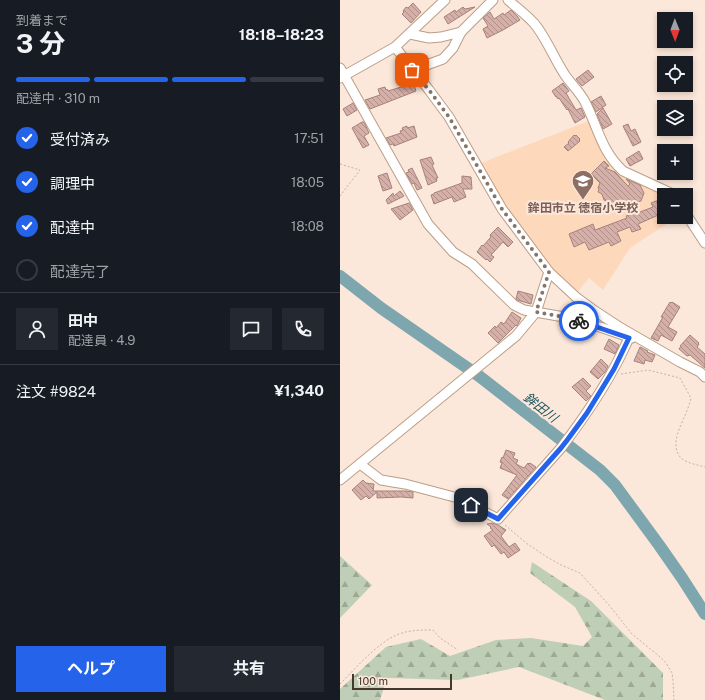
<!DOCTYPE html>
<html lang="ja">
<meta charset="utf-8">
<style>
:root{--surface:#171b24;--page:#242831;--text:#f1f3f6;--muted:#9ea1a6;--line:#363941;--accent:#2563eb}
body{margin:0;font-family:"Public Sans","Noto Sans JP",sans-serif;background:var(--page);color:var(--text);height:100vh;display:flex;flex-direction:column;font-size:15px;white-space:nowrap}
*{box-sizing:border-box;margin:0}
p{font-size:13px;color:var(--muted)}
.icon{flex:none;width:22px;height:22px;fill:none;stroke:currentColor;stroke-width:2;stroke-linecap:round;stroke-linejoin:round}
.map{position:relative;flex:1;overflow:hidden}
.side{display:flex;flex-direction:column;background:var(--surface);width:340px}
.side>*{flex:none}
.needle{width:26px;rotate:179deg}
.fabs{position:absolute;left:317px;top:12px;display:grid;gap:8px}
.fabs a{display:grid;place-items:center;width:36px;height:36px;border-radius:0px;background:var(--surface);box-shadow:0 2px 6px #0003;font-size:20px}
.scale{position:absolute;left:12px;bottom:10px;width:100px;box-sizing:border-box;padding-left:4px;border:2px solid #45392f;border-top:0;font-size:11px;line-height:14px;white-space:nowrap;color:#45392f;-webkit-text-stroke:3px #fce8da;paint-order:stroke}
.pin{position:absolute;display:grid;place-items:center;width:34px;height:34px;color:#fff;margin:-17px;border-radius:8px;box-shadow:0 2px 6px #0006}
.courier{position:absolute;display:grid;place-items:center;width:40px;height:40px;margin:-20px;border:3px solid #2563eb;border-radius:50%;background:#fff;color:#222;box-shadow:0 1px 5px #0007}
.headline em{font-style:normal;font-weight:700}
.headline div{display:flex;flex-direction:column-reverse}
.headline{display:flex;align-items:center;justify-content:space-between;height:68px;padding:0 16px}
h1{font-size:26px;font-weight:700;line-height:30px}
.bar{display:grid;grid-template-columns:repeat(4,1fr);gap:6px 4px;align-content:center;height:48px;padding:0 16px}
.bar i{height:5px;border-radius:3px;background:var(--line)}
.bar .current{background:var(--accent)}
.bar p{grid-column:span 4}
.line{display:flex;align-items:center;gap:10px;padding:0 16px;border-top:1px solid var(--line)}
.line div{flex:1}
.round{display:grid;place-items:center;flex:none;width:42px;height:42px;border-radius:0px;background:var(--page)}
ol{padding:0 16px;list-style:none}
li{display:flex;align-items:center;gap:12px;height:44px}
li p{margin-inline-start:auto}
li .icon{padding:4px;border-radius:50%;background:var(--accent);color:#fff;stroke-width:4}
li:last-child{color:var(--muted)}
li i{width:22px;height:22px;border:2px solid var(--line);border-radius:50%}
.cta{display:flex;gap:8px;margin-top:auto;padding:8px 16px}
.cta a{flex:1;height:46px;border-radius:0px;background:var(--accent);color:#fff;font-size:16px;font-weight:700;line-height:46px;text-align:center}
.cta a+a{background:var(--page);color:var(--text)}
main{display:flex;flex:1;min-height:0}
.map>svg:first-child{display:block}
</style>
<main>
<section class="side">
<div class="headline"><div><h1>3 分</h1><p>到着まで</p></div><em>18:18–18:23</em></div>
<div class="bar"><i class="current"></i><i class="current"></i><i class="current"></i><i></i><p>配達中 · 310 m</p></div>
<ol>
<li><svg class="icon" aria-label="check" viewBox="0 0 24 24"><path d="M5 12l5 5 9-10"/></svg>受付済み<p>17:51</p></li>
<li><svg class="icon" aria-label="check" viewBox="0 0 24 24"><path d="M5 12l5 5 9-10"/></svg>調理中<p>18:05</p></li>
<li><svg class="icon" aria-label="check" viewBox="0 0 24 24"><path d="M5 12l5 5 9-10"/></svg>配達中<p>18:08</p></li>
<li><i></i>配達完了</li>
</ol>
<div class="line" style="height:72px"><a class="round"><svg class="icon" aria-label="person" viewBox="0 0 24 24"><circle cx="12" cy="8" r="4"/><path d="M4 21q1-7 8-7t8 7"/></svg></a><div><b>田中</b><p>配達員 · 4.9</p></div><a class="round"><svg class="icon" aria-label="chat" viewBox="0 0 24 24"><path d="M4 5h16v11H9l-5 4z"/></svg></a><a class="round"><svg class="icon" aria-label="phone" viewBox="0 0 24 24"><path d="M5 4h4l2 5-3 2q2 4 5 5l2-3 5 2v4C11 20 4 13 5 4z"/></svg></a></div>
<div class="line" style="height:52px"><div>注文 #9824</div><b>¥1,340</b></div>
<div class="cta"><a>ヘルプ</a><a>共有</a></div>
</section>
<div class="map">
<svg width="365" height="700" viewBox="0 0 365 700">
<defs>
<pattern id="forest-firs" width="22" height="20" patternUnits="userSpaceOnUse"><rect width="22" height="20" fill="#bfceb7"/><path d="M5 1l3.5 6h-7zM16 11l3.5 6h-7z" fill="#9da895"/></pattern>
<pattern id="building-back-hatch" width="6" height="6" patternUnits="userSpaceOnUse"><rect width="6" height="6" fill="#d6afa8"/><path d="M-1 5l2 2M0 0l6 6M5-1l2 2" fill="none" stroke="#af8f89"/></pattern>
</defs>
<rect width="100%" height="100%" fill="#fce8da"/>
<path fill="#fed8bb" d="M251 120 277 168 332 195H324V217H337L290 248 263 290 249 278 236 294 212 272 165 207 141 163Z"/>
<g fill="url(#forest-firs)">
<path d="M0 556 32 585 0 618Z"/>
<path d="M192 562 251 601 323 673V700H265L179 667 118 680 47 678 40 700H0V689L46 647 81 639 110 656 156 640 191 638 243 646 252 637 235 607 190 573Z"/>
</g>
<g fill="none" stroke-linecap="round" stroke-linejoin="round">
<path stroke="#7ea6ae" stroke-width="12" d="M0 276 41 308 139 376 260 470 275 485 319 545 342 578 365 614"/>
</g>
<g fill="url(#building-back-hatch)" stroke="#a7827c">
<path d="M73 3 81 12 71 23 62 14 64 12 63 11 66 7 68 8Z"/>
<path d="M123 7 125 9 135 7 108 24 104 17 115 10 116 12Z"/>
<path d="M171 10 177 16 180 20 163 30 147 38 143 29 148 26 143 18 150 12 154 19 163 13 164 15Z"/>
<path d="M248 70 254 77 242 86 236 79Z"/>
<path d="M223 83 229 91 226 93 236 110 241 108 245 117 235 123 228 109 227 110 219 98 218 99 217 97H216L212 91Z"/>
<path d="M71 84 72 86 74 85 76 91 30 109 25 100 40 95 38 89 45 87 46 90 47 89 48 91Z"/>
<path d="M261 96 266 105 256 112 251 102Z"/>
<path d="M13 103 17 110 7 116 3 109Z"/>
<path d="M263 108 272 124 263 129 257 114Z"/>
<path d="M22 122H24L29 133 24 136 29 145 23 148 12 128Z"/>
<path d="M288 124 291 131 295 129 301 142 293 146 283 126Z"/>
<path d="M67 126V128L74 126 77 137 54 146 53 144 50 145 46 138 61 133 60 131 63 130 62 128Z"/>
<path d="M234 135 235 136 236 135 240 139 239 140 240 141 228 151 224 147 229 143 228 142Z"/>
<path d="M299 151 303 159 290 166 286 159Z"/>
<path d="M91 157 94 164 92 165 98 178H96L97 181 88 185 80 160Z"/>
<path d="M264 161 269 166 265 168 275 172 288 186 290 184 286 179 300 185 304 193 301 201 294 203 291 210 281 205 279 206 264 200 262 194 258 192 259 189 258 188 260 183 251 174Z"/>
<path d="M72 168 82 188 77 190 74 183 72 184 66 173 69 172 68 170Z"/>
<path d="M47 173 52 188 43 191 38 176Z"/>
<path d="M122 176 131 177 132 189H123L126 197 114 202 112 197 94 204 91 195 94 194V193L122 183Z"/>
<path d="M60 191 64 196 48 204 46 200 53 193 54 196Z"/>
<path d="M324 198V209L322 210 323 213 298 224 301 229 292 232 290 227 277 232 281 241 271 246 269 242 249 250 245 242 234 247 229 234 253 224 255 230 287 218 286 216 294 213 295 214 313 207 311 203Z"/>
<path d="M69 203 73 210 60 220 51 209Z"/>
<path d="M158 227 173 242 168 247 163 242 151 255 154 257 150 262 147 259 146 260 137 252 142 245 143 246 151 237 150 235Z"/>
<path d="M178 291 193 295 191 304 177 300 176 299Z"/>
<path d="M330 302 331 303 332 302 340 307 328 327 337 332 332 341 321 335 318 341 311 338 323 317H321Z"/>
<path d="M172 312 181 318 177 326 176 325 158 343 148 333 155 326 156 328 161 322 164 324Z"/>
<path d="M350 335 359 343 358 344H359L357 347 365 354V368L350 355 347 356 339 349 341 346H340Z"/>
<path d="M269 339 279 345 275 354 264 349Z"/>
<path d="M300 347 308 351 307 352 315 355 312 362 305 360 304 364 294 361Z"/>
<path d="M261 359 268 366 265 372 258 379 250 372Z"/>
<path d="M243 378 251 386 246 391 251 396 246 401 232 387Z"/>
<path d="M166 450 175 453 173 458 178 460 176 464 184 468 188 463 189 464 190 463 196 467 168 499 162 495 177 475 160 468 162 463 160 462 162 457 163 458Z"/>
<path d="M23 480 26 483 34 484 33 491H66L73 492V498L61 497 37 498V492L29 499 26 496 21 500 12 490Z"/>
<path d="M121 506 142 517 140 519 128 513 126 516 118 511Z"/>
<path d="M152 523 158 525 166 530 161 536 169 547 175 543 180 550 168 558 164 552 161 554 154 545 152 547 144 536 153 530 150 528 151 527 147 524Z"/>
</g>
<g fill="none" stroke-linecap="round" stroke-linejoin="round">
<g stroke="#bb9e87" stroke-width="11">
<g id="minor">
<path d="M168 0C177 8 191 18 197 27 208 42 215 60 225 75 231 84 240 92 245 102 258 127 261 151 283 171L333 194 334 195"/>
<path d="M70 34 89 38 101 37 121 32 153 0"/>
<path d="M55 47 89 90 109 117 162 209 209 272 237 298 252 309 281 328 340 362 360 372 365 377"/>
<path d="M0 68 88 224 113 252 132 264 174 305 184 310 224 317 238 321 260 327 292 338"/>
<path d="M73 70 103 59 113 48 121 32"/>
<path d="M0 78 55 47 105 0"/>
<path d="M346 214 365 243"/>
<path d="M20 464 41 480 65 484 118 498 158 519 221 448C240 423 259 396 274 368 280 358 284 348 289 338"/>
<path d="M0 480 176 336 196 312 209 272"/>
</g>
</g>
<g stroke="#c4b2a5" stroke-width="1" stroke-dasharray="2 2" stroke-linecap="butt">
<path d="M0 164 20 170 0 196"/>
<path d="M281 374 308 370 340 378 351 398C350 403 348 408 346 413 341 426 329 445 341 458 346 463 358 465 365 467"/>
<path d="M165 525 186 543 207 557 221 565 240 573 269 605 292 634 319 656 326 663 332 673 333 680 334 700"/>
<path d="M0 684C15 669 39 641 59 634 70 630 81 630 93 630L100 638 118 650"/>
</g>
<use href="#minor" stroke="#fff" stroke-width="9"/>
</g>
<g fill="none" stroke-linecap="round" stroke-linejoin="round">
<path stroke="#85766b" stroke-width="4" stroke-dasharray="0 7.2" d="M72 70 89 90 109 117 162 209 209 272 196 312 224 317 239 321"/>
<path stroke="#2563eb" stroke-width="5" d="M131 505 158 519 221 448 228 439 247 413 274 369 289 338 239 321"/>
</g>
<defs>
<g id="school-pin" transform="scale(1.15)"><path d="M0 17L-7.5 6A9.5 9.5 0 1 1 7.5 6Z" fill="#8d6e63" stroke="#fce8da"/><path d="M0-5L7-2L0 1L-7-2ZM-4 1L0 2.5L4 1V4Q0 6-4 4Z" fill="#fff"/></g>
</defs>
<g fill-rule="evenodd">
<use href="#school-pin" x="243" y="181"/>
</g>
<g text-anchor="middle" stroke-width="4" stroke-linejoin="round" paint-order="stroke">
<g font-size="12" font-weight="bold" fill="#785e54" stroke="#fce8da">
<text x="243" y="212">鉾田市立 徳宿小学校</text>
</g>
<g font-size="13" font-style="italic" fill="#1a535d" stroke="#fce8da">
<text transform="translate(201 407) rotate(38)" y="5">鉾田川</text>
</g>
</g>
</svg>
<div class="fabs">
<a><svg class="needle" viewBox="-14 -14 28 28"><path d="M0-13l5 13h-10z" fill="#e53935"/><path d="M0 13l5-13h-10z" fill="#9ea1a6"/></svg></a>
<a><svg class="icon" aria-label="locate" viewBox="0 0 24 24"><circle cx="12" cy="12" r="6"/><path d="M12 2v4M12 18v4M2 12h4M18 12h4"/></svg></a>
<a><svg class="icon" aria-label="layers" viewBox="0 0 24 24"><path d="M12 4l9 5-9 5-9-5zM3 14l9 5 9-5"/></svg></a>
<a>+</a>
<a>−</a>
</div>
<div class="scale">100 m</div>
<div class="pin" style="left:72px;top:70px;background:#ea580c"><svg class="icon" aria-label="bag" viewBox="0 0 24 24"><path d="M5 8h14l-1 12H6zM9 8a3 3 0 0 1 6 0"/></svg></div>
<div class="pin" style="left:131px;top:505px;background:#1f2937"><svg class="icon" aria-label="home" viewBox="0 0 24 24"><path d="M3 11l9-7 9 7M6 9v11h12V9"/></svg></div>
<div class="courier" style="left:239px;top:321px"><svg class="icon" aria-label="bike" viewBox="0 0 24 24"><circle cx="6" cy="16" r="4"/><circle cx="18" cy="16" r="4"/><path d="M6 16l4-8h5l3 8M10 8l3 8H6M13 5h3"/></svg></div>
</div>
</main>
